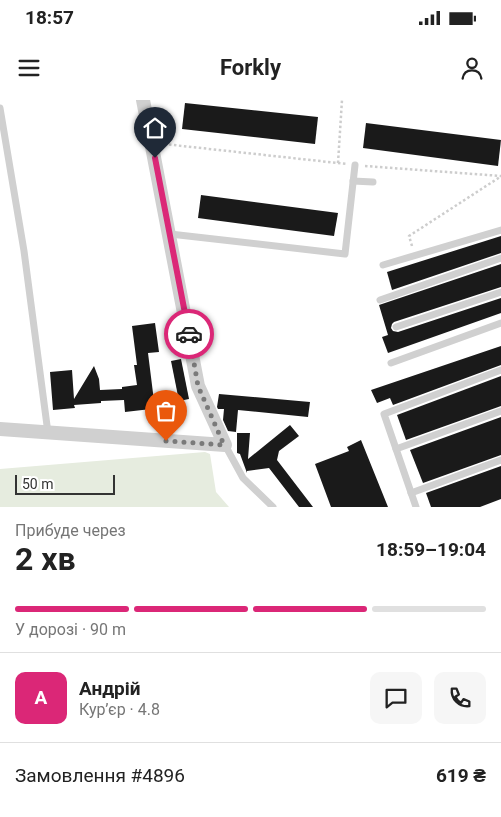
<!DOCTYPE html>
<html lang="uk">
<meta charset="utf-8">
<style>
:root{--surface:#fff;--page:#f6f6f6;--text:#222;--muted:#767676;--line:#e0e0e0;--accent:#db2777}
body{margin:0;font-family:Roboto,sans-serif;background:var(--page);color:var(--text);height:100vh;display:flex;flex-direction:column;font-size:19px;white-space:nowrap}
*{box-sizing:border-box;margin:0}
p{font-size:16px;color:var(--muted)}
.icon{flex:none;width:28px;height:28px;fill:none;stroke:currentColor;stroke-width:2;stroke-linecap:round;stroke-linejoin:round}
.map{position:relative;height:407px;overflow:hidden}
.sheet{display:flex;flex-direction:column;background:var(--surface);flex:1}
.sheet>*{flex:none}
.scale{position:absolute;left:15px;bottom:12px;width:100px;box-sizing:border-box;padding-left:5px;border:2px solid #333;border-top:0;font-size:14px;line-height:18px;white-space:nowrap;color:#333;-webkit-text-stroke:4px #fff;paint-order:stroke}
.pin{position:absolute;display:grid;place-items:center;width:42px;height:42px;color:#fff;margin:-51px -21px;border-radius:50% 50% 50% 0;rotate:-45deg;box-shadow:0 0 5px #0007}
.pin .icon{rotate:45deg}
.courier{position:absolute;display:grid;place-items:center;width:50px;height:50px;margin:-25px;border:4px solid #db2777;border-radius:50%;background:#fff;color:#222;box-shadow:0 1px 6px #0007}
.head em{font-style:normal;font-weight:700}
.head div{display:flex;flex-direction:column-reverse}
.head{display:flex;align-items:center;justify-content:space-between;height:85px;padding:0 15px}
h1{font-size:32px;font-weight:700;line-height:38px}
.bar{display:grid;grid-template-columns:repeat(4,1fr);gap:8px 5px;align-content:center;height:60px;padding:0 15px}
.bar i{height:6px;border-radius:4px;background:var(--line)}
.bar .selected{background:var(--accent)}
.bar p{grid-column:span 4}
.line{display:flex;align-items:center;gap:12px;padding:0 15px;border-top:1px solid var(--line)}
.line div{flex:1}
.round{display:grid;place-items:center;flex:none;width:52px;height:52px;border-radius:10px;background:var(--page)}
.status{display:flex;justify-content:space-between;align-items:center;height:35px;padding:0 25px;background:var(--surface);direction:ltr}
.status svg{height:14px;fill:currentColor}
header{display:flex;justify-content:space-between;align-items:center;height:65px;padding:0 15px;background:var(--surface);font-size:22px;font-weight:700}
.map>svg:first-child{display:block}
</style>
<div class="status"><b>18:57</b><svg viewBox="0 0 49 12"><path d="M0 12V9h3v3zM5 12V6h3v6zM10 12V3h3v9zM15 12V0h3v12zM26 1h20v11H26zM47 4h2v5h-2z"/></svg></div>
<header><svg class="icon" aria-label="menu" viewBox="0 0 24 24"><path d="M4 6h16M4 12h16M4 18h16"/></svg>Forkly<svg class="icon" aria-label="person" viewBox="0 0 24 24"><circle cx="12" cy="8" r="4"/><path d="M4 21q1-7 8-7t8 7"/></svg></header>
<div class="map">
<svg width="501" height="407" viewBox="0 0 501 407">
<rect width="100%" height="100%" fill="#fff"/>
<path fill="#e6ecdf" d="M205 352 210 354 216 392 229 407H0V369Z"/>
<g fill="#1a1a1a">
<path d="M185 3 318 17 315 44 182 29Z"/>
<path d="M366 23 501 40 498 66 363 48Z"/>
<path d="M201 95 338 113 334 136 198 118Z"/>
<path d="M501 136V153L392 190 387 172Z"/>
<path d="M501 164V187L394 222 392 224 391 228 393 231 398 232 501 198V213L388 253 382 237 388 235 379 205Z"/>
<path d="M155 223 159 252 148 253 154 301 175 299 176 313 151 314V309L125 312 124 300 101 301V303L74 305 75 308 53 310 50 272 72 270 74 299 94 266 99 279 100 290 122 289V287L137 285 134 265H137L132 226Z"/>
<path d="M501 246V265L393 305 390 298 377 303 371 290Z"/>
<path d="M181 259 189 299 179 301 171 261Z"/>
<path d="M501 276V306L406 340 397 315Z"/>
<path d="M219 294 310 302 308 317 238 310 236 332 228 331 223 320 224 309H218L217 307Z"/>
<path d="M501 317V355L423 383 410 350Z"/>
<path d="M290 325 299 336 279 351 277 360 313 407H299L269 368 247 371V373L240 354 237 353V333H250L248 359Z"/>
<path d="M361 340 388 407H331L315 364 349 351 347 347Z"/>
<path d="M501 366V399L480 407H431L426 393Z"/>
</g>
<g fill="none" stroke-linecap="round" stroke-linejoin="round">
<g stroke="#cdcdcd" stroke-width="2.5" stroke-dasharray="2.5 2.5" stroke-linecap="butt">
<path d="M164 44 347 64"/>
<path d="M338 63 342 0"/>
<path d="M365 66 501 76"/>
<path d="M412 146 409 136 500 77"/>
</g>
<g stroke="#d0d0d0" stroke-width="7">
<path d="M0 8 24 151 48 333"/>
<path d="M353 81 373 82"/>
<path d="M170 134 345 154 355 65"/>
<path d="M383 165 501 130"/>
<path d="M380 200 501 158"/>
<path d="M396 227 501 192"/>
<path d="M391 263 501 223"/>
<path d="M225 345 243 378 273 407"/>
<path d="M396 349 501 311"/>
<path d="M411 393 501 360"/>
<path d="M416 407 384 314 501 270"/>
</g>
<path stroke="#d0d0d0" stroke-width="14" d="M0 329 225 345 198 286 143 0"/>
</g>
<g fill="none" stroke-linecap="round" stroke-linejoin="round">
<path stroke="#7a7a7a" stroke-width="5" stroke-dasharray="0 9" d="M166 341 224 345 198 286 189 234"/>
<path stroke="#db2777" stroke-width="6" d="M155 58 189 234"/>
</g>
</svg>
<div class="scale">50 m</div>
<div class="pin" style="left:166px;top:341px;background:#ea580c"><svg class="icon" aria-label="bag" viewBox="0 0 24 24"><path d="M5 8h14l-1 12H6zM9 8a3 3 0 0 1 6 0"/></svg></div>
<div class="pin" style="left:155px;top:58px;background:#1f2937"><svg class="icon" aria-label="home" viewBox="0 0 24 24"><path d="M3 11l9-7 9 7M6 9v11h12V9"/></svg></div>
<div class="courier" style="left:189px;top:234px"><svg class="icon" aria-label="car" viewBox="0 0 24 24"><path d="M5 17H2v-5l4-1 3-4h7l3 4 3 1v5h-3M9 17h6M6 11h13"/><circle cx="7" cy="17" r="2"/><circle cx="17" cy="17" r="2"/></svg></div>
</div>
<section class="sheet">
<div class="head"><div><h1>2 хв</h1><p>Прибуде через</p></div><em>18:59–19:04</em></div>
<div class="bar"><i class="selected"></i><i class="selected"></i><i class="selected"></i><i></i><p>У дорозі · 90 m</p></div>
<div class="line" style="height:90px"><b class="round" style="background:var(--accent);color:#fff">А</b><div><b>Андрій</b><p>Кур’єр · 4.8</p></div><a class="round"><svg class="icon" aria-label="chat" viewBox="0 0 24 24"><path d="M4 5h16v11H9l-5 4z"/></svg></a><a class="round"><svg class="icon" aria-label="phone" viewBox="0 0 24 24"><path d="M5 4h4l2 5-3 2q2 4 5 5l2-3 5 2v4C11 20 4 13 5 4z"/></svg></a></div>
<div class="line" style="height:65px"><div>Замовлення #4896</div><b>619 ₴</b></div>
</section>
